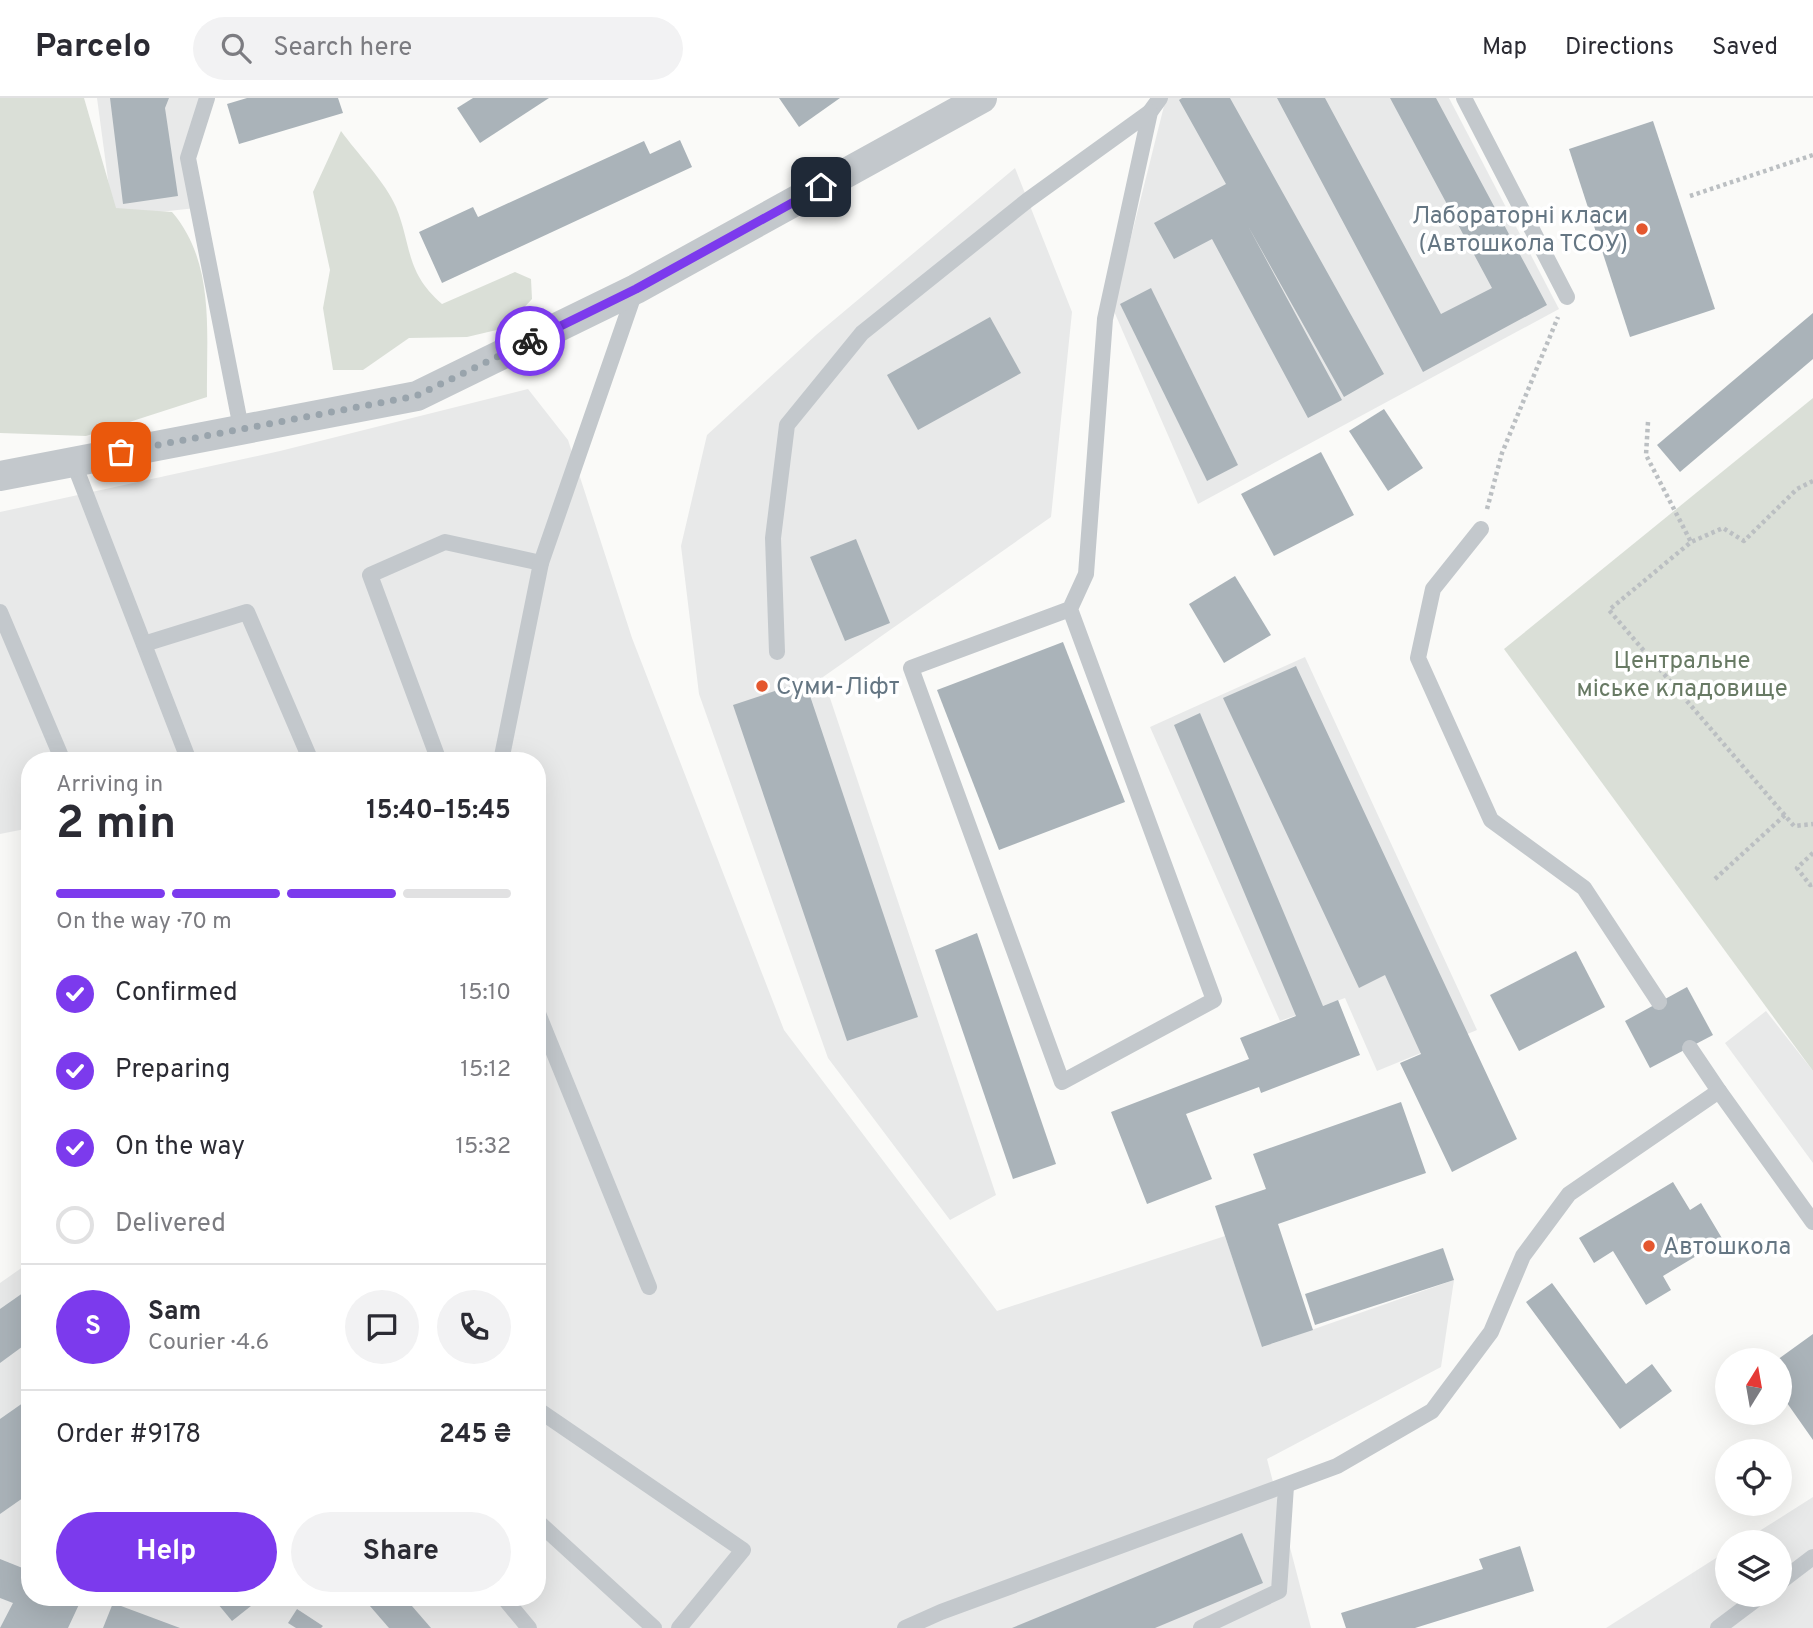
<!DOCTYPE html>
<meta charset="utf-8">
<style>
:root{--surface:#fff;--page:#f2f2f3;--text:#2b2b33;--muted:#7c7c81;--line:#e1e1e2;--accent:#7c3aed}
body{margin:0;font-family:Overpass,sans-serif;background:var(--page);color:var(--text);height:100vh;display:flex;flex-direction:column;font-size:26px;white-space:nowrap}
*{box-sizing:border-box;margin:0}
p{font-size:23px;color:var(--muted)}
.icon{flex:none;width:38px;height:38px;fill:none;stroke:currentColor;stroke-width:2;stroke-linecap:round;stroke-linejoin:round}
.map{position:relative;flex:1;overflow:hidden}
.side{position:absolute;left:21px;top:654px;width:525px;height:854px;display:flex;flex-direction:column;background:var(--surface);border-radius:28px;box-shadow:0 7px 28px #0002}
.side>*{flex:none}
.needle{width:46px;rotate:11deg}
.buttons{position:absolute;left:1715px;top:1250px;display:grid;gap:14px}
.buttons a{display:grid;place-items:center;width:77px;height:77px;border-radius:50%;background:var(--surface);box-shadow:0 7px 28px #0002;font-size:35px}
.pin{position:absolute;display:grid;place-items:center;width:60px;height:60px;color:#fff;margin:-30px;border-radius:14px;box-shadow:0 4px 10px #0006}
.courier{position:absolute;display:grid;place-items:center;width:70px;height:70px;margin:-35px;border:5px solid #7c3aed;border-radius:50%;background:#fff;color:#222;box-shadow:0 2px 9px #0007}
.overview em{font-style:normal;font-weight:700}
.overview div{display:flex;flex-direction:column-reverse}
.overview{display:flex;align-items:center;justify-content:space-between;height:119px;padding:0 35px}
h1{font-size:46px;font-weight:700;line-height:52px}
.bar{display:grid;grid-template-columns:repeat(4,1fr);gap:10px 7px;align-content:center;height:84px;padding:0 35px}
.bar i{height:9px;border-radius:5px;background:var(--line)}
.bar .current{background:var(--accent)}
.bar p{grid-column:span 4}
.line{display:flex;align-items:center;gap:18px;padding:0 35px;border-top:2px solid var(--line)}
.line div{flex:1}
.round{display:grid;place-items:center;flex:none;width:74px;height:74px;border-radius:37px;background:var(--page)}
ol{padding:0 35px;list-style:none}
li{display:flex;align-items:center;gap:21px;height:77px}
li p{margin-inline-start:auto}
li .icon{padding:7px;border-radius:50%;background:var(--accent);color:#fff;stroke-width:4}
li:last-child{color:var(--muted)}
li i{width:38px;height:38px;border:4px solid var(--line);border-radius:50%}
.primary-button{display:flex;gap:14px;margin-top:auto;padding:14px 35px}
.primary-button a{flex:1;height:80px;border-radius:42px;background:var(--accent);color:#fff;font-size:28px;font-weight:700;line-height:80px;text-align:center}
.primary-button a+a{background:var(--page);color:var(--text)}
header{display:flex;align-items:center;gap:42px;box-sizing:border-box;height:98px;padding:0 35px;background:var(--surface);border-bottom:2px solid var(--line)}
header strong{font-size:33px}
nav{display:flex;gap:38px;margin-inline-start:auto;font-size:24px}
.search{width:490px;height:63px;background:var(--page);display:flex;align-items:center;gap:18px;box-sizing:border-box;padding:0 24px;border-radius:38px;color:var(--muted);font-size:26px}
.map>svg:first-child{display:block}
</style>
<header>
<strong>Parcelo</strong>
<div class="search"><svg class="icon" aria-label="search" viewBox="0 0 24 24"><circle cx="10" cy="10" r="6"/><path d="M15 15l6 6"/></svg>Search here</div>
<nav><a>Map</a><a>Directions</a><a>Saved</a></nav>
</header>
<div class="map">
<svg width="1813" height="1530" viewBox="0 0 1813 1530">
<rect width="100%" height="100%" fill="#fafaf8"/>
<g fill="#e8e9e9">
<path d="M97 0H205L192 38 196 110 113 119Z"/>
<path d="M1166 0H1449L1559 211 1198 406 1113 211Z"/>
<path d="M1015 70 1072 214 1051 419 823 579 996 1097 950 1122 828 960 699 596 681 448 707 337 816 237Z"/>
<path d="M528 291 568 342 632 540 784 932 997 1213 1225 1138 1263 1249 1454 1182 1441 1269 1267 1361 1311 1530H0V1185L30 1164V1500H537V663H30V730L0 736V414L280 353Z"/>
<path d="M1305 559 1477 932 1377 973 1345 900 1280 923 1150 629Z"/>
<path d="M1766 913 1813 973V1065L1725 945Z"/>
<path d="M1813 1399V1530H1606L1727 1453V1496H1780V1444H1742Z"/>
</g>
<g fill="#dadfd7">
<path d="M0 0H84L116 110 172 114C216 165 206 236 207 299L86 338 0 335Z"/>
<path d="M341 33C357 55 386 85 396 109 412 148 405 174 442 206L515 174 531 181 532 201 505 230 467 239 409 240 363 272H333L323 210 330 172 313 94Z"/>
<path d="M1813 300V973L1504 551Z"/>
</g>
<g fill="#aab3b9">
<path d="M110 0H169L165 10 178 98 123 106Z"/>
<path d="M247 0H338L343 15 239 46 227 6Z"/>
<path d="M473 0H549L480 45 457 10Z"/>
<path d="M779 0H840L799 29Z"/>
<path d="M1182 0H1230L1384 276 1344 299 1248 128 1342 302 1308 320 1212 141 1174 161 1154 125 1226 86 1179 2Z"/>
<path d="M1277 0H1325L1441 216 1492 190 1390 0H1436L1547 207 1423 274Z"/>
<path d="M1653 23 1715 211 1630 239 1569 51Z"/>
<path d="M680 42 692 69 442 185 419 134 473 109 478 119 644 43 650 56Z"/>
<path d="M1151 190 1238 367 1207 383 1120 206Z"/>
<path d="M1813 215V261L1680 374 1657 347Z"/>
<path d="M990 219 1021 275 918 332 887 277Z"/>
<path d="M1384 311 1423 370 1388 393 1349 333Z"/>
<path d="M1321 354 1354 417 1274 458 1241 396Z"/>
<path d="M856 441 890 525 845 543 810 459Z"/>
<path d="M1235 478 1271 537 1224 565 1189 506Z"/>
<path d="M1063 544 1125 704 999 752 937 592Z"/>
<path d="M1296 568 1517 1041 1452 1074 1400 965 1421 956 1385 877 1359 890 1223 600Z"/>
<path d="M805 583 918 919 847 943 733 607Z"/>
<path d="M1200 615 1323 908 1338 902 1360 957 1261 995 1259 989 1186 1016 1212 1081 1147 1106 1111 1014 1249 961 1240 940 1296 918 1174 627Z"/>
<path d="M977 835 1056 1066 1013 1081 935 852Z"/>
<path d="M1576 853 1605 909 1519 953 1490 897Z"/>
<path d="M1687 889 1713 937 1650 970 1625 923Z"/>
<path d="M1401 1004 1426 1075 1278 1126 1313 1232 1262 1249 1215 1108 1266 1091 1253 1056Z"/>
<path d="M1673 1084 1690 1112 1701 1105 1723 1142 1663 1178 1671 1192 1646 1207 1613 1153 1594 1165 1579 1140Z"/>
<path d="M1443 1150 1454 1182 1315 1227 1305 1196Z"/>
<path d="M1552 1185 1626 1286 1652 1266 1672 1293 1620 1331 1526 1204Z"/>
<path d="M30 1190V1243L0 1265V1211Z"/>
<path d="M1813 1236V1342L1780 1295V1262H1777Z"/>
<path d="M30 1300V1395L0 1416V1321Z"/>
<path d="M1242 1435 1263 1485 1155 1530H1012Z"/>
<path d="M1520 1448 1534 1493 1415 1530H1346L1341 1515 1483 1471 1479 1461Z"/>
<path d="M0 1461 30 1473V1500H82L68 1530H0L13 1505 0 1500Z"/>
<path d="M213 1500H261L232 1523Z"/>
<path d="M363 1500H405L431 1530H389Z"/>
<path d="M113 1505 180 1530H103Z"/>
<path d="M297 1511 323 1528 321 1530H296L288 1525Z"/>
</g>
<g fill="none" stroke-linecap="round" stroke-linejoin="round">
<g stroke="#bbbfc2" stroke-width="4.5" stroke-dasharray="3.5 3.5" stroke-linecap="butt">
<path d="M1690 98 1813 57"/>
<path d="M1648 324 1646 357 1691 444"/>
<path d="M1813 383 1797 391 1744 443 1723 430 1691 444 1609 512 1794 728 1813 726"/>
<path d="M1487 411 1502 355 1558 219"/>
<path d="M1813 755 1797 770 1810 787 1813 786"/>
<path d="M1715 781 1785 717"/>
</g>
<g stroke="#c3c8cc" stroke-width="16">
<path d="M207 0 188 60 241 330"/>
<path d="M1464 0 1567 199"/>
<path d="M73 363 189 663"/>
<path d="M1481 431 1433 491 1418 560 1491 722 1584 790 1659 904"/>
<path d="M1070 511 1214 902 1062 984 911 570 1070 511 1086 476 1105 221 1150 14 1160 0"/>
<path d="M0 514 63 663"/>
<path d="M144 546 247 514 311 663"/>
<path d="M777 554 773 440 787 327 862 235 1028 102 1150 14"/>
<path d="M439 663 370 477 445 444 541 465"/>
<path d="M501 663 541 465 636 191"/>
<path d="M537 913 649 1189"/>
<path d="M1690 950 1719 993"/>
<path d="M537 1311 743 1452 679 1530"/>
<path d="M537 1423 654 1530"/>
<path d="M1780 1484 1813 1459"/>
<path d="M504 1500 529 1530"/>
<path d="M905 1530 941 1514 1337 1368 1432 1313 1491 1234 1523 1158 1569 1096 1719 993 1813 1124"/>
<path d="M1201 1530 1279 1493 1286 1388"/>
<path d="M1718 1530 1763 1496"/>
</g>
<path stroke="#c3c8cc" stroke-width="30" d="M0 378 417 298 636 191 982 0"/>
</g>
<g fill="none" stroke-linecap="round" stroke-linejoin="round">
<path stroke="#99a4ac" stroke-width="7" stroke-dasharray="0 12.6" d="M121 354 416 298 530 243"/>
<path stroke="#7c3aed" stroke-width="9" d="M530 243 636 191 821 89"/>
</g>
<g fill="#e4572e" stroke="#fff" stroke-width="2.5">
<circle cx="1642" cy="131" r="7"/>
<circle cx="762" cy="588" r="7"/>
<circle cx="1649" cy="1148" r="7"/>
</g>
<g text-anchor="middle" stroke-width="7" stroke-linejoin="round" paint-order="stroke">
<g font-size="24" fill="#657683" stroke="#fff" text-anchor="start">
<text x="1628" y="125" text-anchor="end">Лабораторні класи<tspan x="1628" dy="28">(Автошкола ТСОУ)</tspan></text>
<text x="776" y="596">Суми-Ліфт</text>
<text x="1663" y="1156">Автошкола</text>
</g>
<g font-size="24" fill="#687a64" stroke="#fff">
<text x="1682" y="570">Центральне<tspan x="1682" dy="28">міське кладовище</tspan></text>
</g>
</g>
</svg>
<div class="buttons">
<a><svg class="needle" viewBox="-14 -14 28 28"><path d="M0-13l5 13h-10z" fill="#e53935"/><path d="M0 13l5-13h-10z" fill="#7c7c81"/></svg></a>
<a><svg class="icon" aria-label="locate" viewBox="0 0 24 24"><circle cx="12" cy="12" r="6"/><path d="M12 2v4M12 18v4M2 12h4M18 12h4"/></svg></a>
<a><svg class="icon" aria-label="layers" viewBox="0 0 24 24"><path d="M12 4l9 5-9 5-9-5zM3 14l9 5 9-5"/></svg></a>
</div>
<div class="pin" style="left:121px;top:354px;background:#ea580c"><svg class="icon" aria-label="bag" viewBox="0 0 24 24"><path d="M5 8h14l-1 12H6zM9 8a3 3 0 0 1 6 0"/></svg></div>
<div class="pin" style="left:821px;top:89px;background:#1f2937"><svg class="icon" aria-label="home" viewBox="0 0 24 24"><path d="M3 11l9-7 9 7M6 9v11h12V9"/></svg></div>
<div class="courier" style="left:530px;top:243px"><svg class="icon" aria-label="bike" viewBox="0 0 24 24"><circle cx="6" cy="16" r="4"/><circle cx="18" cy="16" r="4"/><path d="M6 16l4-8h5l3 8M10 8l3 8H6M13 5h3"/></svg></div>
<section class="side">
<div class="overview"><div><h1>2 min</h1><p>Arriving in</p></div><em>15:40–15:45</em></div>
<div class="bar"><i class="current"></i><i class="current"></i><i class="current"></i><i></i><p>On the way · 70 m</p></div>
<ol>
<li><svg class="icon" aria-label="check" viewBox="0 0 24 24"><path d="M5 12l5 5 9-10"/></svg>Confirmed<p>15:10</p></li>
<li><svg class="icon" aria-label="check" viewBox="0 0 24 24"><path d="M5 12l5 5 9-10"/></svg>Preparing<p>15:12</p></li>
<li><svg class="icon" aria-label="check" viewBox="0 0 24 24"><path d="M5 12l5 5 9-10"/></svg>On the way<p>15:32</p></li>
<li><i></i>Delivered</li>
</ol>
<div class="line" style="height:126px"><b class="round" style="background:var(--accent);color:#fff">S</b><div><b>Sam</b><p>Courier · 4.6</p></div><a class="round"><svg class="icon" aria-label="chat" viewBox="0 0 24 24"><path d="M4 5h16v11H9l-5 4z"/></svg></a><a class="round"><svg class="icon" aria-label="phone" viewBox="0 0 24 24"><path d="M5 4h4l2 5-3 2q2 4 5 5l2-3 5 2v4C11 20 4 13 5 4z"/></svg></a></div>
<div class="line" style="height:91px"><div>Order #9178</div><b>245 ₴</b></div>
<div class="primary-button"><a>Help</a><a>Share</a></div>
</section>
</div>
